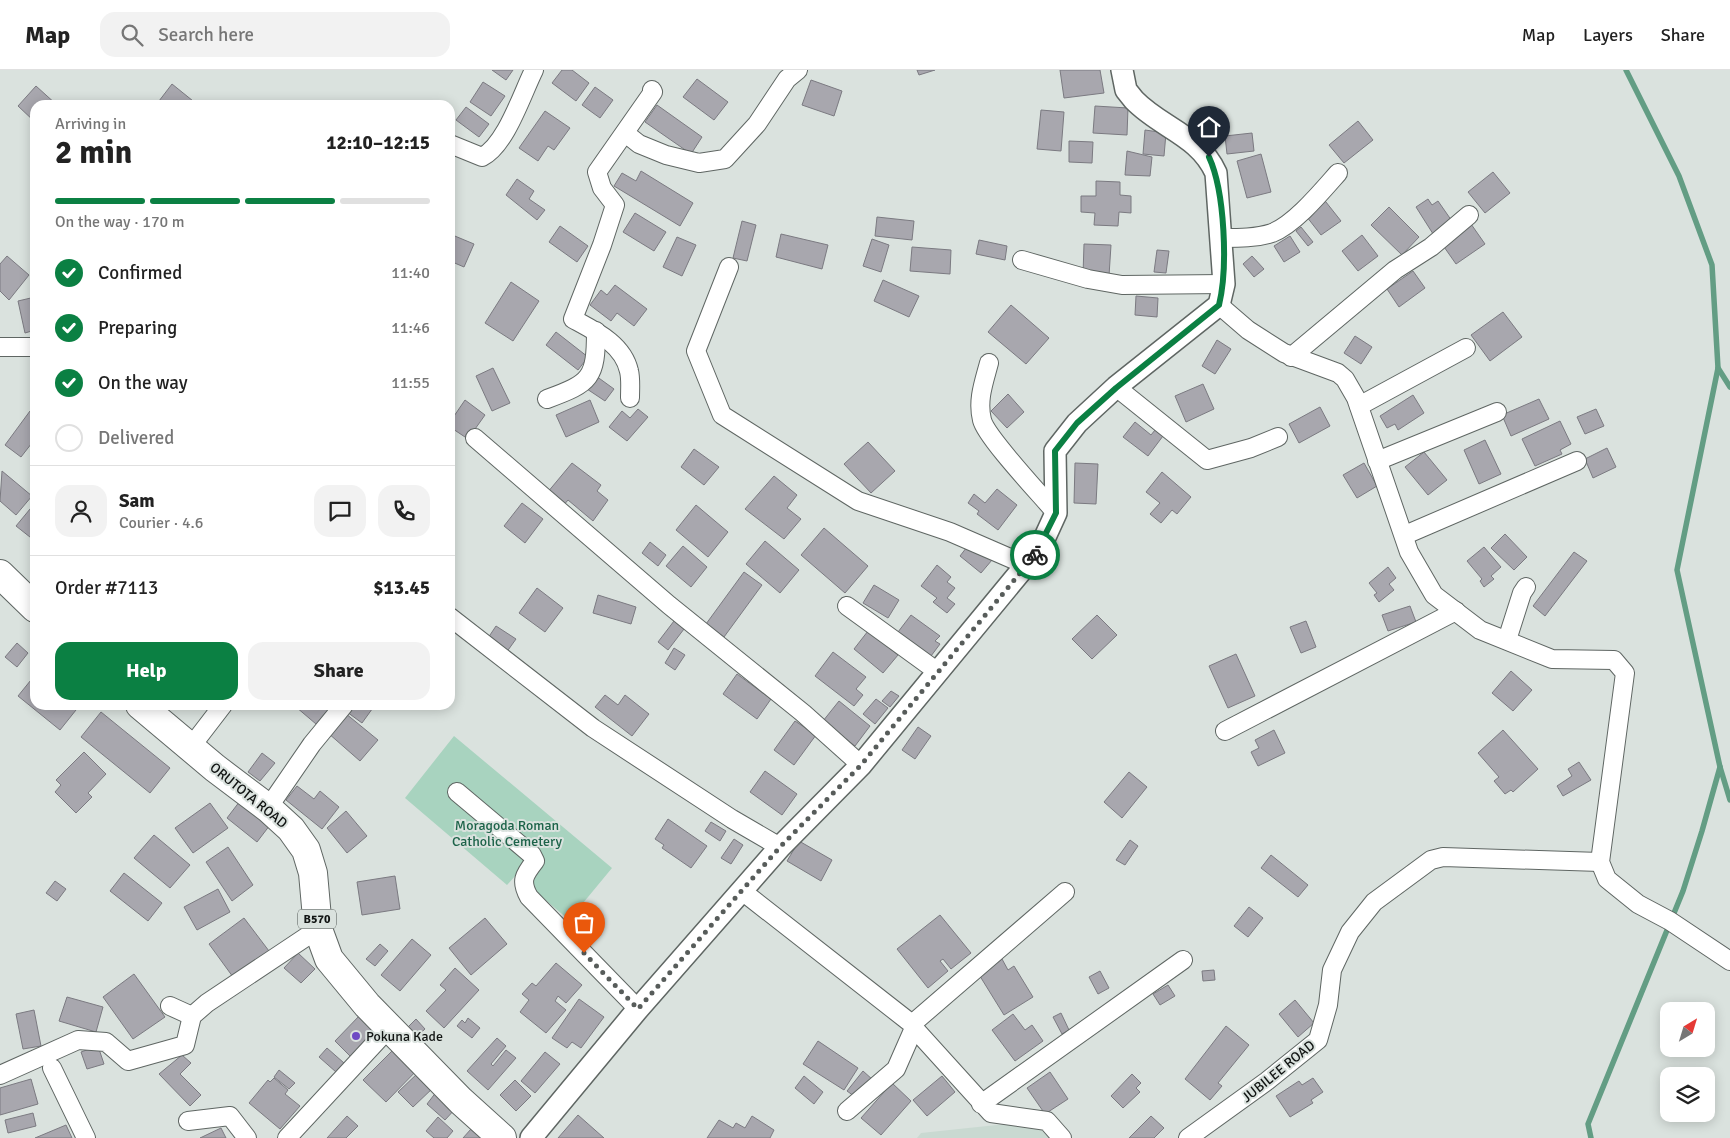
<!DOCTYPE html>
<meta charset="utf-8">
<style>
:root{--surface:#fff;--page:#f2f2f2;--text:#222;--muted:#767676;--line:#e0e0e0;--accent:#0b8043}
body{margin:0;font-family:Signika,sans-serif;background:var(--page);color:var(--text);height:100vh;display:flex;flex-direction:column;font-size:19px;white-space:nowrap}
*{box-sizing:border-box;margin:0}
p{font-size:16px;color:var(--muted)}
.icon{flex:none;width:28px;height:28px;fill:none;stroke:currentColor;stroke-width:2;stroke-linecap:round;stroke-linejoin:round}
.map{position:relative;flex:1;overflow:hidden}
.side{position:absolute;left:30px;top:30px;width:425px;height:610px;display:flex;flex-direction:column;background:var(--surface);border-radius:15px;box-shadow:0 2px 12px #0003}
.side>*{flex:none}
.needle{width:32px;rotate:38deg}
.tools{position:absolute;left:1660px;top:932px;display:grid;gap:10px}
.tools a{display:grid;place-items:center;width:55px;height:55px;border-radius:10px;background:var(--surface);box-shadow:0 2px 12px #0003;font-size:25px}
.pin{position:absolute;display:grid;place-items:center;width:42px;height:42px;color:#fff;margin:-51px -21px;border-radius:50% 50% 50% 0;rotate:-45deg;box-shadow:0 0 5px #0007}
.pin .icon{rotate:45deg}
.courier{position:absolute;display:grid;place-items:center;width:50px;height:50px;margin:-25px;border:4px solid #0b8043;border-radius:50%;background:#fff;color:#222;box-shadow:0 1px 6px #0007}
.overview em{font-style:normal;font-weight:800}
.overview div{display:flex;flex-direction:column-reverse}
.overview{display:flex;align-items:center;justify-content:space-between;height:85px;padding:0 25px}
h1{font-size:32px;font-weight:800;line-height:38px}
.bar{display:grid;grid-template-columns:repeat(4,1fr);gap:8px 5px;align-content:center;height:60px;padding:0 25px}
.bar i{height:6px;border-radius:4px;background:var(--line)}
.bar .current{background:var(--accent)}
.bar p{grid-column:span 4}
.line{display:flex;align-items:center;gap:12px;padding:0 25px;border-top:1px solid var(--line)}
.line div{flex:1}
.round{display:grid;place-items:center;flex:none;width:52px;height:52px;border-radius:15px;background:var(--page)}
ol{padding:0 25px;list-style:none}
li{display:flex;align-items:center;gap:15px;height:55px}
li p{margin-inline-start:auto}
li .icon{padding:5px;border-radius:50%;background:var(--accent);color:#fff;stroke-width:4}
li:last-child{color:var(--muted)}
li i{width:28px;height:28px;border:2px solid var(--line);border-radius:50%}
.cta{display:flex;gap:10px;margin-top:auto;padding:10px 25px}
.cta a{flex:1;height:58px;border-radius:15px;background:var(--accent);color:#fff;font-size:20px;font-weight:800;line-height:58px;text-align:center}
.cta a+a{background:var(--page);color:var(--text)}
header{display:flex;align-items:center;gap:30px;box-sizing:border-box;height:70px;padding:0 25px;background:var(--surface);border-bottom:1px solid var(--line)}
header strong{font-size:24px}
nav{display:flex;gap:28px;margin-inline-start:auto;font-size:18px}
.search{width:350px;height:45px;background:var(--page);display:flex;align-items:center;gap:12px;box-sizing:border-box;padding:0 18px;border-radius:15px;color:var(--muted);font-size:19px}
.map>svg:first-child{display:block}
</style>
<header>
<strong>Map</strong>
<div class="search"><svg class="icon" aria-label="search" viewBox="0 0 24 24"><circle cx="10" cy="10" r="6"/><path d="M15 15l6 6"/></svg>Search here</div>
<nav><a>Map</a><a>Layers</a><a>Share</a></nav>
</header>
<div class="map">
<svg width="1730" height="1068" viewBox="0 0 1730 1068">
<rect width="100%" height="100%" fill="#dae2de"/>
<path fill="#c9d9d1" d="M1043 1050 1059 1068H917L921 1063Z"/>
<path fill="#a8d3bf" d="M454 666 612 798 569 850 516 805 507 815 405 728Z"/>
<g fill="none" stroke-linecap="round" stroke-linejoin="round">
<g stroke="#639d84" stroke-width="5.5">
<path d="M1626 0 1679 106 1712 195 1718 298 1677 500 1720 697 1730 730"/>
<path d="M1718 298 1730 317"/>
<path d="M1591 1068 1588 1054 1683 821 1702 761 1720 697"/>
</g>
</g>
<g fill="#a8a7ae" stroke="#7b7a81">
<path d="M492 0H513L506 10Z"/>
<path d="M562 0H572L589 13 576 31 552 13Z"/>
<path d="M917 0H935L919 5Z"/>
<path d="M1060 0H1100L1104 23 1064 28Z"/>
<path d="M697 9 728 32 714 50 683 27Z"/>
<path d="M811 10 842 21 834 46 802 35Z"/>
<path d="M483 12 505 26 491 46 470 32Z"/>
<path d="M172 14 198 35H164L159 31Z"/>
<path d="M36 16 57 35H35V52L18 36Z"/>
<path d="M595 17 613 30 600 48 582 35Z"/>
<path d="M657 35 702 67 691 84 645 52Z"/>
<path d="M1095 36 1128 38 1127 65 1093 63Z"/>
<path d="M466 37 489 54 479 67 456 50Z"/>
<path d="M1041 40 1064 42 1061 81 1037 79Z"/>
<path d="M545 41 570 58 554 80 548 76 538 91 519 78Z"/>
<path d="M1358 51 1373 70 1344 93 1329 75Z"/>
<path d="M1145 60 1166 63 1164 86 1143 84Z"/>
<path d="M1252 63 1254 81 1227 84 1225 66Z"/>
<path d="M1069 71 1093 72 1092 93 1069 92Z"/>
<path d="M1127 81 1152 87 1150 106 1125 105Z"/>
<path d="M1261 84 1271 122 1247 128 1237 91Z"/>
<path d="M641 101 693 133 680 156 614 116 622 103 636 111Z"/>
<path d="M1493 102 1510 123 1485 143 1468 122Z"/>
<path d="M517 109 534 121 529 129 545 140 537 150 506 125Z"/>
<path d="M1096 111 1120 112V125L1131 126V143L1119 142 1118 156 1094 155 1095 143 1081 142V126H1096Z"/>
<path d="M1322 127 1341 151 1321 165 1303 142Z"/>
<path d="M1428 129 1432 135 1438 131 1454 154 1435 167 1416 137Z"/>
<path d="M1389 137 1419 167 1402 185 1371 155Z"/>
<path d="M635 143 666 162 654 181 623 162Z"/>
<path d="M877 147 914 151 912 170 875 166Z"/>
<path d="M742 151 756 155 747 191 733 188Z"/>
<path d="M1471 154 1485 174 1456 194 1442 174Z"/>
<path d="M560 156 588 176 577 192 549 172Z"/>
<path d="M1301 157 1313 172 1308 176 1296 161Z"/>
<path d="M450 164 474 174 464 197 450 191Z"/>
<path d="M781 164 828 175 822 199 776 187Z"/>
<path d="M1362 165 1378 186 1358 201 1342 181Z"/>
<path d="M1290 166 1300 182 1284 192 1274 176Z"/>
<path d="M677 167 696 175 682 206 663 197Z"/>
<path d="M872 169 889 175 881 202 863 196Z"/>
<path d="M979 170 1007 176 1005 190 976 184Z"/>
<path d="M1084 174 1111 175 1109 206 1083 205Z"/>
<path d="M912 177 951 180 950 204 910 201Z"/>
<path d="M1157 180 1169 181 1166 203 1154 202Z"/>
<path d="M7 186 29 205 9 230 0 221V194Z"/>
<path d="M1252 186 1264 199 1254 207 1243 194Z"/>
<path d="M1413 201 1425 218 1399 237 1387 219Z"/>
<path d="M883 210 919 226 909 247 874 231Z"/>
<path d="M511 212 539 231 513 271 485 253Z"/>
<path d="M615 215 647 239 634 256 617 243 611 251 590 235 601 220 607 225Z"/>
<path d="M1136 226 1158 228 1157 247 1135 245Z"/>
<path d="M35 227V260L25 263 18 231Z"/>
<path d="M1011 235 1049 268 1026 294 988 262Z"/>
<path d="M1503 242 1522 267 1490 291 1471 265Z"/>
<path d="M556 262 588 287 578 300 546 275Z"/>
<path d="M1355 266 1372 277 1361 294 1344 283Z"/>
<path d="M1217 270 1231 279 1215 304 1202 296Z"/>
<path d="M493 298 510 333 492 341 476 306Z"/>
<path d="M596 306 614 319 605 331 587 319Z"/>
<path d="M1203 314 1214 339 1186 352 1175 326Z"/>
<path d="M1008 324 1024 342 1007 358 991 341Z"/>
<path d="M1413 325 1424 343 1398 360 1395 354 1387 358 1380 346Z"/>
<path d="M1539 329 1549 349 1511 366 1502 345Z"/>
<path d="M465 330 485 345 468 369 450 357V352Z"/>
<path d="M590 330 599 352 566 367 556 345Z"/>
<path d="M1320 337 1330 356 1299 373 1289 354Z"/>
<path d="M638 339 648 347 627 371 609 357 622 341 630 348Z"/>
<path d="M1596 339 1604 356 1585 364 1577 347Z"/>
<path d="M30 341 35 344V369L21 387 5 375Z"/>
<path d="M1560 351 1571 374 1560 380 1562 384 1535 396 1522 369Z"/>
<path d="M1135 352 1151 365 1155 360 1163 366 1148 386 1123 367Z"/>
<path d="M1485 370 1501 404 1479 414 1464 380Z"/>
<path d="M868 372 895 401 871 423 844 394Z"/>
<path d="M1607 378 1616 397 1593 408 1585 389Z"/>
<path d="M694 379 719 397 704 415 681 397Z"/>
<path d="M1424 382 1447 410 1428 425 1405 397Z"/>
<path d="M572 393 601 415 597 421 608 430 593 451 568 430 563 436 547 423Z"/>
<path d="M1075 393 1098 394 1096 434 1074 433Z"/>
<path d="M1364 393 1377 416 1357 428 1343 405Z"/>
<path d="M2 401 32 426 16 445 0 431Z"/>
<path d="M1162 402 1191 427 1177 444 1172 440 1161 453 1150 444 1160 433 1146 422Z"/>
<path d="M774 406 797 425 787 438 801 449 784 469 745 439Z"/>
<path d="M997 419 1017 435 998 460 977 444 979 441 968 433 974 424 985 433Z"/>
<path d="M35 433V471L16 456Z"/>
<path d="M522 433 543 449 525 473 504 456Z"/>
<path d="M696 435 728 462 708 487 676 460Z"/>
<path d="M824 458 868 496 845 523 801 485Z"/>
<path d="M1505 464 1527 487 1514 500 1491 478Z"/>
<path d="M765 471 799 500 780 523 746 494Z"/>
<path d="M650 472 666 485 658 496 642 483Z"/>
<path d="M970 473 992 490 981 503 960 486Z"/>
<path d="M683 476 707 497 691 517 666 496Z"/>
<path d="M1484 477 1501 497 1491 506 1494 509 1484 517 1480 511 1482 509 1467 491Z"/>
<path d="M1574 482 1587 491 1545 546 1533 536Z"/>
<path d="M937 495 951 507 947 512 955 518 947 528 955 534 947 543 933 532 937 528 921 516Z"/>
<path d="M1388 497 1396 508 1389 514 1394 520 1379 532 1374 525 1377 523 1369 513Z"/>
<path d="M744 502 762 515 724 567 706 554Z"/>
<path d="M874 515 899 530 888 548 863 533Z"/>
<path d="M537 518 563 538 545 562 519 543Z"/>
<path d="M598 525 636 537 631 554 593 543Z"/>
<path d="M1410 536 1416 552 1388 561 1382 545Z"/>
<path d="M911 545 940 566 935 571 940 574 931 586 898 562Z"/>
<path d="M1097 545 1117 565 1092 589 1072 569Z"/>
<path d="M674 551 684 559 668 580 658 572Z"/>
<path d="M1306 551 1316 577 1301 583 1290 557Z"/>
<path d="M496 556 516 569 506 583 486 571Z"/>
<path d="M868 561 898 585 883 603 854 579Z"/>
<path d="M17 573 28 583 17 597 5 587Z"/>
<path d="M674 578 685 585 675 600 665 593Z"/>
<path d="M833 582 866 607 856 619 863 625 854 636 815 606Z"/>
<path d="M1236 584 1255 626 1228 638 1209 596Z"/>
<path d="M1511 601 1532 620 1513 641 1492 623Z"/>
<path d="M737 604 771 629 757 649 723 624Z"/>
<path d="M35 605V635H80L60 660 18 626Z"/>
<path d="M891 621 899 626 890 637 882 631Z"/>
<path d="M605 625 618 635 625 625 649 644 632 666 595 637Z"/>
<path d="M876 629 888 638 875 654 863 644Z"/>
<path d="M839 631 870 656 855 676 823 651Z"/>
<path d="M298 635H332L316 654 296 637Z"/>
<path d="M352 635H375L362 653 347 642Z"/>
<path d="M101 642 170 698 150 723 81 667Z"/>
<path d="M345 643 378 670 360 691 328 663Z"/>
<path d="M795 651 816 665 794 695 774 680Z"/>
<path d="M918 657 931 666 915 689 902 680Z"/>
<path d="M1274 660 1285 683 1258 696 1251 682 1259 678 1255 670Z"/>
<path d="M1503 660 1538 699 1513 722 1511 720 1505 724 1494 711 1499 707 1478 683Z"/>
<path d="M84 682 106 704 88 723 92 727 76 743 55 722 61 715 56 710Z"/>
<path d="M262 683 275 693 260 711 248 702Z"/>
<path d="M1579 692 1591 710 1563 726 1557 716 1572 706 1568 699Z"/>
<path d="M765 701 797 724 782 745 750 722Z"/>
<path d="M1129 702 1147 717 1122 748 1104 732Z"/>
<path d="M297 716 314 729 320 721 339 737 322 759 286 730Z"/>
<path d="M240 731 270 755 257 772 227 748Z"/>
<path d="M210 733 228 758 193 783 175 758Z"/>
<path d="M346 741 367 766 347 783 327 758Z"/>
<path d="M668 749 707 776 691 798 662 778 664 775 655 769Z"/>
<path d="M711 752 726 761 720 771 705 761Z"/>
<path d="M154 765 190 795 170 818 134 788Z"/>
<path d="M734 769 743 775 731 794 721 788Z"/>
<path d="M1130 770 1138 776 1125 795 1116 790Z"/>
<path d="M799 771 832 790 821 811 787 791Z"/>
<path d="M228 777 253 815 232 831 206 792Z"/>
<path d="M1271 785 1308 815 1298 827 1261 798Z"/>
<path d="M124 803 162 833 148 851 110 821Z"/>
<path d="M395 806 400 839 362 845 357 812Z"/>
<path d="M55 811 66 819 57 831 46 823Z"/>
<path d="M218 819 230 842 197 860 184 837Z"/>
<path d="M1249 837 1263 848 1248 867 1234 856Z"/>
<path d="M940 845 971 883 951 899 943 889 940 891 948 901 928 918 897 879Z"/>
<path d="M244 848 269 881 233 907 209 874Z"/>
<path d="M485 848 507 874 471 905 449 878Z"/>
<path d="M412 869 431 885 400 921 381 905Z"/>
<path d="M380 874 388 881 375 896 366 889Z"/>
<path d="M298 883 315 899 301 913 284 898Z"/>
<path d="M1002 889 1008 900 1014 896 1033 927 1004 945 978 903Z"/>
<path d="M556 893 582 915 566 933 558 926 555 931 566 940 546 963 520 942 529 930 522 924 532 913 536 916Z"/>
<path d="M455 898 479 920 444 958 426 941 446 920 440 915Z"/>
<path d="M1214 900 1215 910 1203 911 1202 901Z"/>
<path d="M1100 901 1109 918 1098 924 1089 907Z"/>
<path d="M134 904 165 947 133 969 103 927Z"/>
<path d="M1168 915 1175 926 1160 935 1153 924Z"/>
<path d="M67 927 103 937 96 962 59 951Z"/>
<path d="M579 929 604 947 581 978 572 972 567 978 552 968Z"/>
<path d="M1295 930 1314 953 1298 967 1279 944Z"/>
<path d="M34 940 41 976 23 979 16 944Z"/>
<path d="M1061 943 1069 960 1062 964 1053 947Z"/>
<path d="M361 944 378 960 351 987 335 971Z"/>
<path d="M1013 944 1025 960 1032 955 1043 971 1015 991 992 960Z"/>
<path d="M468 948 480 958 472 968 457 956 462 950 465 953Z"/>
<path d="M416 949 425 959 416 967 407 958Z"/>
<path d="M1226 956 1249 975 1218 1013 1222 1016 1210 1030 1185 1009Z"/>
<path d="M497 968 506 976 491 994 493 996 506 980 516 988 488 1020 467 1001Z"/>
<path d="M818 971 858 998 844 1020 803 994Z"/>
<path d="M400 973 422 995 386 1032 363 1010Z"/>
<path d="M98 976 104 994 87 999 81 982Z"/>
<path d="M327 978 344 993 336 1002 319 987Z"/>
<path d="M545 982 560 994 535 1023 521 1011Z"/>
<path d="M182 985 191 993 180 1004 201 1025 190 1036 159 1004Z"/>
<path d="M279 1000 295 1013 289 1019 274 1007Z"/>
<path d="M863 1001 873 1010 858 1029 847 1021Z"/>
<path d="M419 1002 434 1017 413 1037 398 1022Z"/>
<path d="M1050 1002 1068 1029 1045 1044 1027 1018Z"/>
<path d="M1132 1004 1141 1013 1136 1018 1140 1022 1123 1038 1111 1026Z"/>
<path d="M804 1006 823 1022 814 1034 795 1018Z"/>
<path d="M942 1006 955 1022 927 1046 913 1030Z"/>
<path d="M274 1008 288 1020 285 1024 300 1036 280 1059 249 1033 268 1010 270 1012Z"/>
<path d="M1313 1008 1323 1022 1311 1030 1313 1033 1290 1047 1276 1026 1299 1011 1302 1015Z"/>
<path d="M31 1009 38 1034 0 1045V1018Z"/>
<path d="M515 1010 531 1026 516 1041 500 1025Z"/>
<path d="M892 1013 911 1031 881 1065 861 1048Z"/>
<path d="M437 1021 456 1038 445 1050 427 1034Z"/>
<path d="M33 1043 36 1056 8 1063 5 1050Z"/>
<path d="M578 1045 604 1068H558Z"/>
<path d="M347 1046 358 1056 346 1068H327Z"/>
<path d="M752 1046 774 1060 770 1068H707L719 1050 733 1058 736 1053 745 1058Z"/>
<path d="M1151 1046 1164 1058 1154 1068H1129Z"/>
<path d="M438 1047 453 1061 447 1068H434L426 1061Z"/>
<path d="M66 1055 72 1068H35Z"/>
<path d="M221 1058 226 1068H200Z"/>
<path d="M471 1059 482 1068H463Z"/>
</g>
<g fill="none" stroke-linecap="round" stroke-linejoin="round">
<g stroke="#5f6663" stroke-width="20">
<g id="minor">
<path d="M625 63 639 74 666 85 699 93 725 89 757 54 787 9 798 0"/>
<path d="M450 74 482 87C506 75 522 24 534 0"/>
<path d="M1223 168C1239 168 1256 168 1272 163 1295 154 1322 121 1338 103"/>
<path d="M1022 190 1088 209 1122 215 1224 214"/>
<path d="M729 197 696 281 722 345 858 431 950 462 1026 495"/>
<path d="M1219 235 1248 260 1284 283 1338 303 1345 309 1356 328 1409 482 1434 525 1480 560 1552 589 1614 590 1625 603 1600 792 1607 809 1638 834 1670 851 1730 891"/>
<path d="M0 277H35"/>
<path d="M1291 287 1395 200 1431 177 1469 145"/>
<path d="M989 293C984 312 977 330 982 350 986 367 1041 425 1056 443"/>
<path d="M1116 317 1207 390 1251 378 1278 367"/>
<path d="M630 328C630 319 631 309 629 301 623 274 595 261 573 249L602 175 615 135 602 118 597 102 653 22 652 20"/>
<path d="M547 329C591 313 596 308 596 261"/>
<path d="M1359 336 1466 278"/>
<path d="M475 368 669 535 803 643 861 695"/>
<path d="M1377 391 1497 342"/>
<path d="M1405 465 1577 391"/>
<path d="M847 536 938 602"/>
<path d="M450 547 593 658 732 749 780 777"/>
<path d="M1507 570 1522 523 1526 517"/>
<path d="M1225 661 1456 541"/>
<path d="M190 678 223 635"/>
<path d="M457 722 532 785 535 791C524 805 520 811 529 827L638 939"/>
<path d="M268 738 312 674 344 635"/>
<path d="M742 821 912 954 914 958 896 999 847 1041"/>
<path d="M170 936 192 946"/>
<path d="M912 954 1065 822"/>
<path d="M914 958 991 1043 1047 1051 1062 1068"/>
<path d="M52 998 86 1068"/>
<path d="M0 1005 78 970 106 972 128 991 185 975 192 946 207 933 318 859"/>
<path d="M981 1034 1183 890"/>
<path d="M188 1051 230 1046 247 1068"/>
<path d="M287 1068 390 957"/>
<path d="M1188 1068 1267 1011 1318 970 1328 935 1332 900 1350 862 1374 832 1431 790 1443 787 1600 792"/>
</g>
</g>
<g stroke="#5f6663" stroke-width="24">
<path id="tertiary" d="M531 1068 638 939 780 777 861 695 1040 478 1056 443 1055 381 1077 353 1116 317 1219 235 1224 214 1216 103C1199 65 1161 58 1134 30L1126 20 1122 0"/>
</g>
<g stroke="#5f6663" stroke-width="30">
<g id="primary">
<path d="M0 504 35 538"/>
<path d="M140 635 215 698 268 738 291 759 306 780 313 803 318 859 329 889 367 935 461 1031 502 1068"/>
</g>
</g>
<use href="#minor" stroke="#fff" stroke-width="18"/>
<use href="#tertiary" stroke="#fff" stroke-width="21"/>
<use href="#primary" stroke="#fff" stroke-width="28"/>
</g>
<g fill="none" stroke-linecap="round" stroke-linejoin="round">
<path stroke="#575c5a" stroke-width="5" stroke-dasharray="0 9" d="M584 883 638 939 780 777 861 695 1035 485"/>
<path stroke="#0b8043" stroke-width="6" d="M1035 485 1056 443 1055 381 1077 353 1116 318 1219 235C1228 198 1225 122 1209 87"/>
</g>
<circle fill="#6f4bc4" stroke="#dae2de" stroke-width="2" cx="356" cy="966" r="5"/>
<g text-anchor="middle" stroke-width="4" stroke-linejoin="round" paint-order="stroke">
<rect fill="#dae2de" stroke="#4d5250" stroke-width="1" x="298" y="839.5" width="38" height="19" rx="4"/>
<g font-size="12" font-weight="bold" fill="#111413">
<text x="317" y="853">B570</text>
</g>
<g font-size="14" fill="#111413" stroke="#dae2de">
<text transform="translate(249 725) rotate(39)" y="5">ORUTOTA ROAD</text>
<text transform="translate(1278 1001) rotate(-39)" y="5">JUBILEE ROAD</text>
</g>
<g font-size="14" fill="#1c6349" stroke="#dae2de">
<text x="507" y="760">Moragoda Roman<tspan x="507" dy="16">Catholic Cemetery</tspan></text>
</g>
<g font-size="14" fill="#111413" stroke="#dae2de" text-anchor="start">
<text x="366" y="971">Pokuna Kade</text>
</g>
</g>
</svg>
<div class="tools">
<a><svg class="needle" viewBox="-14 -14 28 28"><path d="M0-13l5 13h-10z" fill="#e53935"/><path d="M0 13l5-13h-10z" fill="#767676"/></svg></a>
<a><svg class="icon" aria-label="layers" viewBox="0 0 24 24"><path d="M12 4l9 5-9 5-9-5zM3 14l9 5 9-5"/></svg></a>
</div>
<div class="pin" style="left:584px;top:883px;background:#ea580c"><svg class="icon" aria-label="bag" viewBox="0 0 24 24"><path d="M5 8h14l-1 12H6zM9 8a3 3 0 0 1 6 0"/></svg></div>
<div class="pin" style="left:1209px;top:87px;background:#1f2937"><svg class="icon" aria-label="home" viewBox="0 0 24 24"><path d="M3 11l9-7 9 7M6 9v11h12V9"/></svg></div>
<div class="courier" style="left:1035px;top:485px"><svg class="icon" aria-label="bike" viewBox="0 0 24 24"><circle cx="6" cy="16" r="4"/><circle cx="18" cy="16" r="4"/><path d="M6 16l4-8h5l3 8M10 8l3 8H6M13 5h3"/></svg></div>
<section class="side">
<div class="overview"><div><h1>2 min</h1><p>Arriving in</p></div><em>12:10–12:15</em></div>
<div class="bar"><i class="current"></i><i class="current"></i><i class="current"></i><i></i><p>On the way · 170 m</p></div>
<ol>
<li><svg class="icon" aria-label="check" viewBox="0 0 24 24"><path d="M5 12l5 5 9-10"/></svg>Confirmed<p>11:40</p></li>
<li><svg class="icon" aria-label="check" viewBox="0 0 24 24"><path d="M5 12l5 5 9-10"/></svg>Preparing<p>11:46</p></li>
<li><svg class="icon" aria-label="check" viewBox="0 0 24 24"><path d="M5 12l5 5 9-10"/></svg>On the way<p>11:55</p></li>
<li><i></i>Delivered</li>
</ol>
<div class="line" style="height:90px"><a class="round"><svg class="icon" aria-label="person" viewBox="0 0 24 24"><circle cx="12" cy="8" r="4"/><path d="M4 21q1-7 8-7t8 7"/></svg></a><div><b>Sam</b><p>Courier · 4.6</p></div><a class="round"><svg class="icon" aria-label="chat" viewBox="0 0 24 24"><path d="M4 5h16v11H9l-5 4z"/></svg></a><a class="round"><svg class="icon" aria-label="phone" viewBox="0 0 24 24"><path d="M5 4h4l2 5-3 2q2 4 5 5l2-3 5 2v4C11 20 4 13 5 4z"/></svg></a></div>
<div class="line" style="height:65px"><div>Order #7113</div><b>$13.45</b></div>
<div class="cta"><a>Help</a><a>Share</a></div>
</section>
</div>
